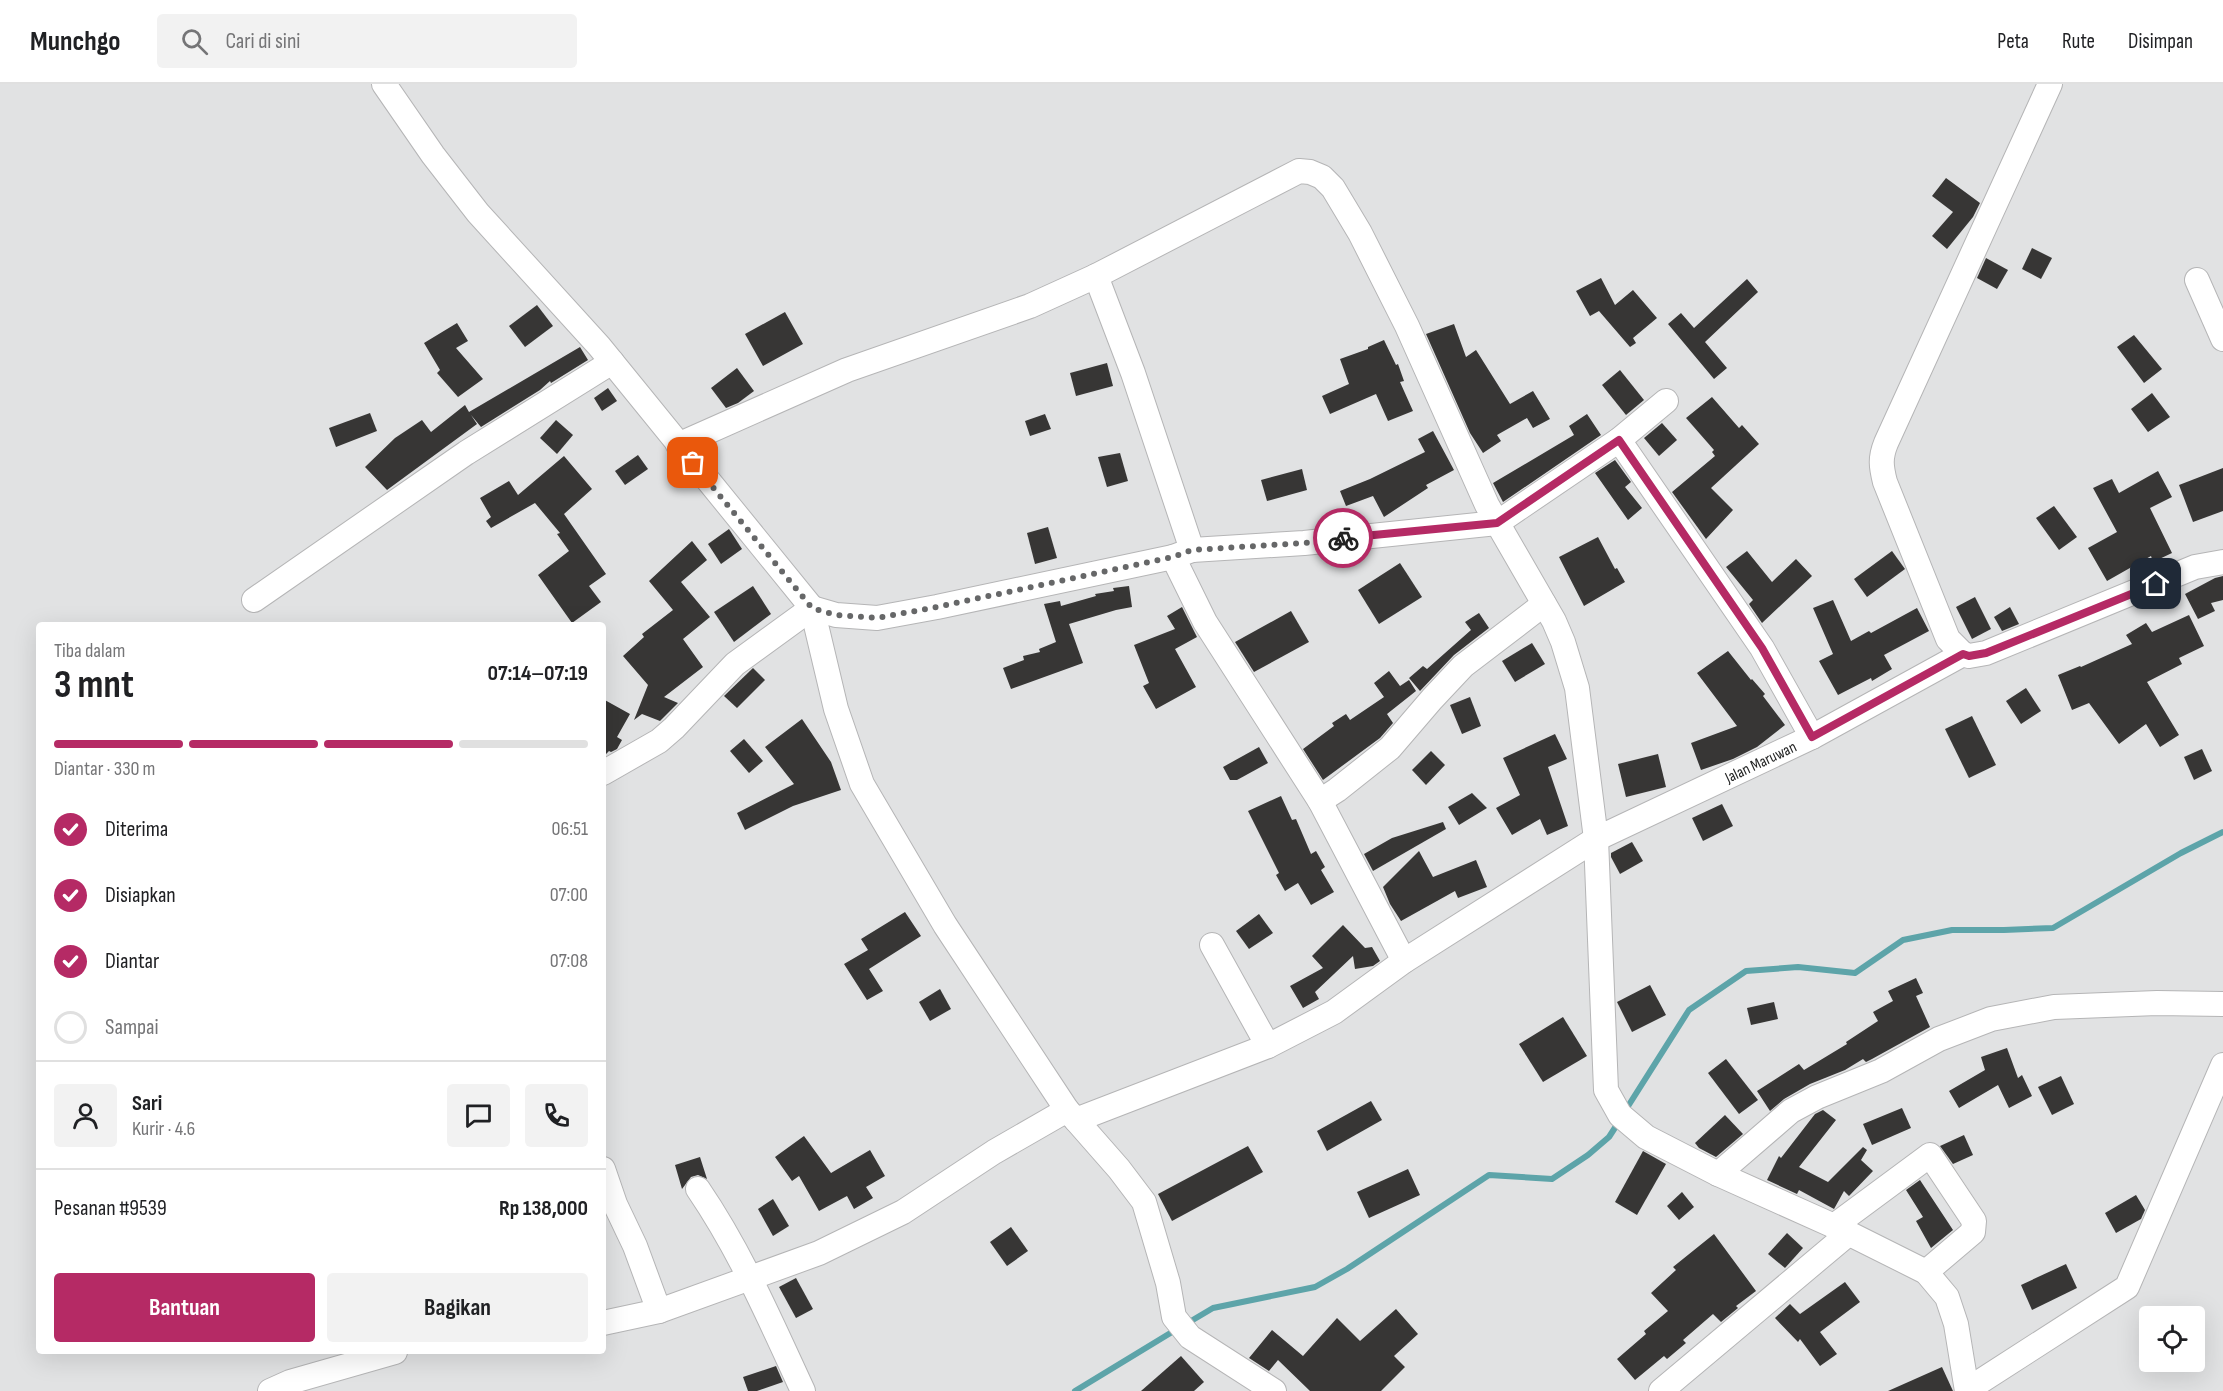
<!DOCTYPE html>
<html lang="id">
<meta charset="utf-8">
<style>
:root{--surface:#fff;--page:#f2f2f2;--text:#202124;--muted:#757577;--line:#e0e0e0;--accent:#b52a65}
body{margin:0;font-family:"Sofia Sans Condensed",sans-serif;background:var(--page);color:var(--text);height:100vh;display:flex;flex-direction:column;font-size:22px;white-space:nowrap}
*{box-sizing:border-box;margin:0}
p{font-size:20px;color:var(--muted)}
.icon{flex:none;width:33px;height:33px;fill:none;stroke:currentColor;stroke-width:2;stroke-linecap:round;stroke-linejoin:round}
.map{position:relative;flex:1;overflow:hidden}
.sheet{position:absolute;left:36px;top:538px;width:570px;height:732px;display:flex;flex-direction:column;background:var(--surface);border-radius:6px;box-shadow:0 6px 24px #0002}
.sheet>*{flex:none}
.buttons{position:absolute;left:2139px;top:1222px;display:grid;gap:12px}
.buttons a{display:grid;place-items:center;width:66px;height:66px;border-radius:6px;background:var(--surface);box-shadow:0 6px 24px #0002;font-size:30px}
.pin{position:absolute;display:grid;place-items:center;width:51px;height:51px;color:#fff;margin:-26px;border-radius:12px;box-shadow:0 3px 9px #0006}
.courier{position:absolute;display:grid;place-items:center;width:60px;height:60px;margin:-30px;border:4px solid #b52a65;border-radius:50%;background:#fff;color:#222;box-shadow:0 2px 8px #0007}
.overview em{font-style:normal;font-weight:700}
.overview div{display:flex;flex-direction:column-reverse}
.overview{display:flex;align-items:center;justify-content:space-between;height:102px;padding:0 18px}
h1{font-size:39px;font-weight:700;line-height:45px}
.bar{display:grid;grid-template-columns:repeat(4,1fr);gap:9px 6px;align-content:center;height:72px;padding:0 18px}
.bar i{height:8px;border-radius:4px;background:var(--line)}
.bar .current{background:var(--accent)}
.bar p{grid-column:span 4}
.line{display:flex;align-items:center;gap:15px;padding:0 18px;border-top:2px solid var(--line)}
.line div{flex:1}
.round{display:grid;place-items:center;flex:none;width:63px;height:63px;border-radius:6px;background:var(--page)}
ol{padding:0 18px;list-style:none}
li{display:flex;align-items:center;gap:18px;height:66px}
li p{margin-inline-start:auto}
li .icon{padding:6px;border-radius:50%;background:var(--accent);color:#fff;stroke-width:4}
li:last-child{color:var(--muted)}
li i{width:33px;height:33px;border:3px solid var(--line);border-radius:50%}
.button{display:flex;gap:12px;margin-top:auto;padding:12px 18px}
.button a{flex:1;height:69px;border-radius:6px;background:var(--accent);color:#fff;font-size:24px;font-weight:700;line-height:69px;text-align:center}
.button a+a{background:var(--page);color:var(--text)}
header{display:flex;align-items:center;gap:36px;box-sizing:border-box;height:84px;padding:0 30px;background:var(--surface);border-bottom:2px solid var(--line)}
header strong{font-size:28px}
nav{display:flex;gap:33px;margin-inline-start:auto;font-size:21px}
.search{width:420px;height:54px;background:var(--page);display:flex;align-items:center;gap:15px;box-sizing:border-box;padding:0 21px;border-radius:6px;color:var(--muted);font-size:22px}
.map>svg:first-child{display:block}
</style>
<header>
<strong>Munchgo</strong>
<div class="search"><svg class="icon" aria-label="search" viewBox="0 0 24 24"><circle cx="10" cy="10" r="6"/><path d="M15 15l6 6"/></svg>Cari di sini</div>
<nav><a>Peta</a><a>Rute</a><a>Disimpan</a></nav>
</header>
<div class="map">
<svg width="2223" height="1307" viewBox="0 0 2223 1307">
<rect width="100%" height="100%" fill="#e1e2e3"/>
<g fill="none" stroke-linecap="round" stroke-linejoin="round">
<g stroke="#5da4a9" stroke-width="6">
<path d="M1625 1027 1689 926 1746 887 1798 883 1855 889 1903 856 1952 846H2004L2053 844 2181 769 2223 748"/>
<path d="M1186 1240 1213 1224 1315 1203 1347 1185 1489 1091 1552 1095 1588 1071 1609 1053 1620 1036"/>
<path d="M1075 1307 1177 1245"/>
</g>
</g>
<g fill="#373635">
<path d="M1946 94 1980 119 1973 133 1947 165 1932 152 1953 128 1932 112Z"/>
<path d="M2032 164 2052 174 2041 195 2022 185Z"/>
<path d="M1986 174 2008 186 1997 205 1977 194Z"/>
<path d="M1601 194 1615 221 1633 206 1657 234 1633 254 1636 259 1630 263 1599 227 1590 232 1576 207Z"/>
<path d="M1747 195 1758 208 1705 258 1727 284 1714 295 1668 240 1681 229 1694 244Z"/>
<path d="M537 221 553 242 525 263 509 242Z"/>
<path d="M785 228 803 260 763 282 745 250Z"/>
<path d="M457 239 468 257 456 264 483 295 458 313 437 289 440 286 424 259Z"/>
<path d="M1454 240 1466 273 1476 266 1510 320 1533 307 1550 335 1533 344 1527 334 1497 351 1501 357 1483 369 1470 349 1426 250Z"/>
<path d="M2134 251 2162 285 2144 299 2117 263Z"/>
<path d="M1384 256 1396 281 1398 280 1404 297 1400 298 1413 327 1388 337 1376 310 1330 330 1322 312 1349 300 1340 275 1368 265V263Z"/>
<path d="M580 263 588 276 551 299 550 297 540 306 481 343 471 331 477 340 387 406 365 383 395 354 422 336 431 348 465 321 469 328Z"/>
<path d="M1107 279 1113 302 1076 312 1070 289Z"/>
<path d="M737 284 754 307 738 319 726 324 711 304Z"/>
<path d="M1620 286 1644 316 1626 331 1602 301Z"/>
<path d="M608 304 617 317 602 327 594 314Z"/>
<path d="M2152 309 2170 333 2148 348 2131 325Z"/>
<path d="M1712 313 1739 344 1742 341 1759 360 1711 404 1733 426 1706 455 1672 408 1715 372 1712 368 1714 366 1686 334Z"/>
<path d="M370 329 377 347 336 363 329 344Z"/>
<path d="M1045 330 1051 345 1030 352 1025 337Z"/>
<path d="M1587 330 1601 351 1503 418 1493 399 1574 351 1569 342Z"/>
<path d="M556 336 573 351 557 370 540 354Z"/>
<path d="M1662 339 1677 356 1659 372 1644 354Z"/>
<path d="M1433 347 1454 386 1426 401 1428 404 1384 433 1373 412 1346 422 1340 407 1370 395 1425 368 1418 355Z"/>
<path d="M1120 369 1128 397 1107 403 1098 373Z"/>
<path d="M638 371 648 385 625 401 615 387Z"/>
<path d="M564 372 592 405 564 430 606 490 589 502 601 518 572 539 538 491 569 467 557 450 560 449 535 419 491 444 486 437 491 433 480 414 509 397 518 411Z"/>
<path d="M1615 376 1631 398 1625 403 1642 424 1628 436 1595 389Z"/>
<path d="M2223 384V427L2193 438 2179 401Z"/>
<path d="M1302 385 1307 406 1267 417 1261 396Z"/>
<path d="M2158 387 2172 413 2150 424 2172 469 2153 478 2151 472 2107 497 2088 464 2117 448 2093 404 2112 395 2119 409Z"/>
<path d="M2054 422 2077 453 2059 466 2036 434Z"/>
<path d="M1048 443 1057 474 1035 480 1027 449Z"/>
<path d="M729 445 742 465 721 480 708 460Z"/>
<path d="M1598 453 1615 485 1617 484 1625 498 1584 522 1559 473Z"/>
<path d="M692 457 707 476 681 498 710 533 683 555 703 583 664 613 678 619 660 637 642 630 634 636 648 601 623 572 644 553 642 550 673 526 649 497Z"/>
<path d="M1747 467 1772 498 1796 475 1812 492 1762 539 1749 520 1753 516 1726 483Z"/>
<path d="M1892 467 1905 485 1867 513 1854 495Z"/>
<path d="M1400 479 1422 513 1379 540 1358 506Z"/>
<path d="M2223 492V516L2211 519 2215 527 2198 535 2185 510 2215 494Z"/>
<path d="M753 502 771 530 734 558 714 528Z"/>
<path d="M1129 502 1132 523 1116 526 1069 540 1083 579 1011 605 1003 584 1024 576 1023 572 1040 568 1039 565 1056 558 1044 520 1060 517 1061 522 1096 512 1095 510 1114 507 1113 504Z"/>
<path d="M1975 513 1991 545 1972 555 1956 523Z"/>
<path d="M1833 516 1851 557 1869 547 1871 549 1917 524 1929 547 1884 571 1892 585 1872 597 1871 594 1838 611 1819 577 1833 570 1813 524Z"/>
<path d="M1182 523 1197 553 1175 565 1196 603 1156 625 1143 602 1149 599 1134 561 1175 545 1167 532Z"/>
<path d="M2010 523 2019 540 2002 547 1994 533Z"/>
<path d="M1291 527 1309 558 1254 588 1235 558Z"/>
<path d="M1479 529 1489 544 1454 571 1420 607 1409 594 1423 582 1427 585 1471 546 1465 538Z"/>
<path d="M2189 531 2204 562 2179 574 2182 580 2147 598 2179 651 2160 663 2146 640 2119 660 2089 619 2072 626 2058 591 2080 582 2081 583 2132 560 2126 551 2146 539 2152 548Z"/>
<path d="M1532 559 1545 580 1515 598 1502 577Z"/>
<path d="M1728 567 1751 596 1752 595 1765 610 1763 612 1785 641 1757 663 1733 675 1701 686 1691 659 1737 642 1697 589Z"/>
<path d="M753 584 765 596 737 624 724 612Z"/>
<path d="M1389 587 1400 602 1409 596 1416 607 1387 630 1393 639 1380 654 1323 696 1303 665 1334 642 1332 639 1346 630 1350 636 1384 613 1374 599Z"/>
<path d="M2026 604 2041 627 2021 640 2006 617Z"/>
<path d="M1470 613 1481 642 1462 650 1450 621Z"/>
<path d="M603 615 630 630 617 653 622 656 617 665 611 668 609 667 603 673Z"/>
<path d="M1972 632 1996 681 1969 694 1945 645Z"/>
<path d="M802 635 831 678 841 706 793 722 745 746 737 729 794 700 765 663Z"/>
<path d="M1555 650 1567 675 1548 683 1568 742 1547 751 1540 735 1512 751 1496 724 1520 711 1503 674Z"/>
<path d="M744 655 763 677 749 689 730 667Z"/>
<path d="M1259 663 1268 679 1237 696H1230L1223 683Z"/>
<path d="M2202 665 2212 687 2194 696 2184 673Z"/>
<path d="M1431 667 1445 681 1426 701 1412 686Z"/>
<path d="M1658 670 1666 703 1626 713 1618 680Z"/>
<path d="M1472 709 1487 724 1459 741 1448 723Z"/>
<path d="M1281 712 1292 736 1296 735 1311 770 1316 767 1325 783 1321 786 1334 808 1311 821 1298 799 1285 807 1276 791 1279 789 1248 727Z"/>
<path d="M1722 720 1733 742 1703 757 1692 734Z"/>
<path d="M1443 738 1446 745 1373 787 1364 770 1392 754Z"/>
<path d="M1632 758 1643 777 1620 790 1611 773V769Z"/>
<path d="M1419 767 1433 793 1476 776 1487 803 1458 814 1455 807 1401 837 1390 820 1383 803Z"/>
<path d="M905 828 921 852 869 885 883 907 867 916 844 880 868 866 861 855Z"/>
<path d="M1259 830 1273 849 1249 865 1236 847Z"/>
<path d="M1343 841 1365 864 1372 863 1380 877 1373 882 1355 885 1353 872 1315 908 1319 915 1303 924 1290 902 1323 884 1312 872Z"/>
<path d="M1916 894 1923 909 1916 912 1930 943 1872 975 1866 978 1863 975 1845 986 1810 1000 1784 1015 1770 1027 1757 1007 1799 980 1804 986 1847 960 1846 958 1878 937 1873 928 1893 917 1888 907Z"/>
<path d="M1650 901 1666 931 1632 948 1617 918Z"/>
<path d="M940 905 951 925 930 937 919 918Z"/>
<path d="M1774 918 1778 935 1751 941 1747 924Z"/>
<path d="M1563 933 1587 972 1543 998 1519 960Z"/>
<path d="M2007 964 2018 994 2022 991 2032 1012 2009 1024 1998 1001 1959 1024 1949 1007 1985 986 1981 973Z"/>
<path d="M1726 975 1758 1016 1739 1030 1708 989Z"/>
<path d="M2061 992 2074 1020 2052 1031 2038 1003Z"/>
<path d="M1371 1017 1382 1036 1327 1067 1317 1047Z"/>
<path d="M1902 1024 1911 1044 1872 1061 1863 1040Z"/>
<path d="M1823 1026 1836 1036 1799 1083 1828 1098 1863 1063 1867 1066 1861 1076 1873 1087 1849 1112 1844 1107 1834 1125 1799 1106 1797 1110 1767 1096 1779 1072 1781 1074 1815 1030Z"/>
<path d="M1725 1031 1743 1050 1716 1073 1699 1064 1695 1059Z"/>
<path d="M1964 1051 1973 1071 1953 1080 1940 1062Z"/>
<path d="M804 1052 831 1089 870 1066 885 1092 866 1103 873 1114 854 1125 847 1112 819 1127 799 1092 792 1097 775 1073Z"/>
<path d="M1248 1062 1263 1088 1172 1137 1158 1110Z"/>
<path d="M1643 1067 1666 1080 1637 1131 1615 1118Z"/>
<path d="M700 1073 707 1095 698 1091 691 1093 682 1105 675 1081Z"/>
<path d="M1408 1085 1420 1111 1369 1134 1357 1108Z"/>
<path d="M1920 1096 1953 1146 1931 1164 1916 1137 1923 1133 1906 1106Z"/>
<path d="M1682 1108 1694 1123 1679 1136 1667 1122Z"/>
<path d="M2136 1111 2145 1126 2141 1135 2116 1149 2105 1129Z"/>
<path d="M773 1115 789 1142 773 1152 758 1125Z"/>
<path d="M1011 1143 1028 1167 1007 1182 990 1158Z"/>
<path d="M1787 1149 1803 1164 1785 1184 1768 1170Z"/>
<path d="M1714 1150 1756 1207 1736 1222 1738 1224 1721 1238 1713 1230 1683 1256 1686 1259 1667 1275 1664 1272 1635 1296 1617 1275 1646 1250 1644 1247 1668 1227 1651 1209 1676 1186 1673 1183Z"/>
<path d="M2066 1180 2077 1204 2032 1226 2021 1201Z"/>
<path d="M796 1194 813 1225 796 1234 779 1203Z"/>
<path d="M1845 1198 1860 1218 1820 1248 1837 1270 1820 1282 1800 1255 1798 1258 1775 1234 1790 1220 1800 1230Z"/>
<path d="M1396 1225 1418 1250 1394 1272 1405 1283 1381 1307H1310L1278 1276 1269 1287 1249 1274 1272 1246 1303 1272 1337 1234 1360 1257Z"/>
<path d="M1181 1272 1204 1298 1194 1307H1141Z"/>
<path d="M776 1282 783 1298 757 1307H748L743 1293Z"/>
<path d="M1942 1283 1953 1307H1888Z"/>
</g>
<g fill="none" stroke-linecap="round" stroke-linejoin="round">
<g stroke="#b5b5b6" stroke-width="26">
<g id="minor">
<path d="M384 0 433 71 478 129 599 262 812 524 836 625 862 700 945 841 1067 1026"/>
<path d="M1096 192 1133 289 1192 466"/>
<path d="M2197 196 2223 255"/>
<path d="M1619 356 1762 564 1812 653"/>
<path id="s1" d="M678 361 847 286 1030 222 1096 192 1299 87 1310 88 1322 93 1333 104 1360 149 1407 242 1487 421 1554 537 1563 558 1577 604 1596 755 1812 653 1963 570 1969 572 1986 569 2195 483 2223 478"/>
<path d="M1173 473 1205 538 1320 717 1404 877"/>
<path d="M254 516 466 369 612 278"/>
<path d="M1963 570 1948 555 1885 398C1881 382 1880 374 1886 359L2050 0"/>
<path d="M603 689 659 657 674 644 735 580 812 524 836 531 877 534 937 523 1173 473 1192 466 1304 459 1497 439 1619 356 1666 317"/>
<path d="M1320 717 1337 706 1390 664 1432 615 1463 582 1544 520"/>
<path d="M1212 861 1268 962"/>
<path d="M1076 1036 1119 1085 1144 1118 1168 1199 1174 1233 1190 1253 1274 1307"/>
<path d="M603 1085 615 1120 635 1162 659 1227"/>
<path d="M1718 1090 1791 1027 1817 1013 1881 987 1939 955 1991 935 2054 923 2157 919 2223 920"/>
<path d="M698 1105C741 1168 771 1238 803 1307"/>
<path d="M1834 1142 1930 1071 1974 1137 1973 1148 1926 1188"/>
<path d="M603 1239 659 1227 819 1169 903 1128 994 1068 1067 1026 1076 1036 1268 962 1334 928 1404 877 1596 755 1606 1006 1620 1031 1646 1053 1718 1090 1834 1142 1926 1188 1947 1213 1956 1240 1967 1307"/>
<path d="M1967 1306 2127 1203 2223 981"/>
<path d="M270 1307 290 1298 395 1268"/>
<path d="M1661 1307 1848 1150"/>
</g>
</g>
<use href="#minor" stroke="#fff" stroke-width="24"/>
</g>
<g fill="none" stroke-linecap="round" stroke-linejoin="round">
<path stroke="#666768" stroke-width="6" stroke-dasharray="0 10.8" d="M693 379 812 524 836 531 877 534 937 523 1173 473 1192 466 1304 459 1343 454"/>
<path stroke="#b52a65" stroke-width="8" d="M1343 454 1497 439 1619 356 1762 564 1812 653 1963 570 1969 572 1986 569 2156 500"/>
</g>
<g text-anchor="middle" stroke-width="6" stroke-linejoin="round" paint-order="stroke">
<g font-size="16" fill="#242525" stroke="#e1e2e3">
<text dy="6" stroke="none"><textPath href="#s1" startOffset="1611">Jalan Maruwan</textPath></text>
</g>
</g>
</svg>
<div class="buttons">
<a><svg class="icon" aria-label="locate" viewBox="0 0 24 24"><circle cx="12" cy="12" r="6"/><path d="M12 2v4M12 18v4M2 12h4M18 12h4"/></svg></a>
</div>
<div class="pin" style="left:693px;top:379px;background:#ea580c"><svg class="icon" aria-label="bag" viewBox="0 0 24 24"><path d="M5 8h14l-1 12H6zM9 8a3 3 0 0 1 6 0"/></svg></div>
<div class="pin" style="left:2156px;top:500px;background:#1f2937"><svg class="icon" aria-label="home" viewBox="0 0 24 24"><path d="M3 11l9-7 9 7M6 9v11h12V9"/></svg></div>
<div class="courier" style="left:1343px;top:454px"><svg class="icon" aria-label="bike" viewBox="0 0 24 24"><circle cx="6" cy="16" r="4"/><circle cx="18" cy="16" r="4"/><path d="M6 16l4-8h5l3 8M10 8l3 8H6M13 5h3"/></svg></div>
<section class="sheet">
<div class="overview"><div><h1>3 mnt</h1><p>Tiba dalam</p></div><em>07:14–07:19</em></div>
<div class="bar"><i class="current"></i><i class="current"></i><i class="current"></i><i></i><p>Diantar · 330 m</p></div>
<ol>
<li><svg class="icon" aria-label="check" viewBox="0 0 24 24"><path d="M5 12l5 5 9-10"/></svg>Diterima<p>06:51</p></li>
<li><svg class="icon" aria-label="check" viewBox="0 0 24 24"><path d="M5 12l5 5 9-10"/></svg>Disiapkan<p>07:00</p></li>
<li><svg class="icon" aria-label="check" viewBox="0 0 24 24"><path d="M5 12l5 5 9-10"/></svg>Diantar<p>07:08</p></li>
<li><i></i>Sampai</li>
</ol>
<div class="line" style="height:108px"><a class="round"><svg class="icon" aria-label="person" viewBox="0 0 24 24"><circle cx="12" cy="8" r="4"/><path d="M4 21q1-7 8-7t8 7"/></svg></a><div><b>Sari</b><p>Kurir · 4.6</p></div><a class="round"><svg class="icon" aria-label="chat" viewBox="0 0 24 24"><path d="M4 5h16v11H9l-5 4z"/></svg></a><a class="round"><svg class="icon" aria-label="phone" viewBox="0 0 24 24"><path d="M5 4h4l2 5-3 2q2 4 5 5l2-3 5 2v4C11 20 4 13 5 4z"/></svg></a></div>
<div class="line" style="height:78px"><div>Pesanan #9539</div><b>Rp 138,000</b></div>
<div class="button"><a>Bantuan</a><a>Bagikan</a></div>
</section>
</div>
